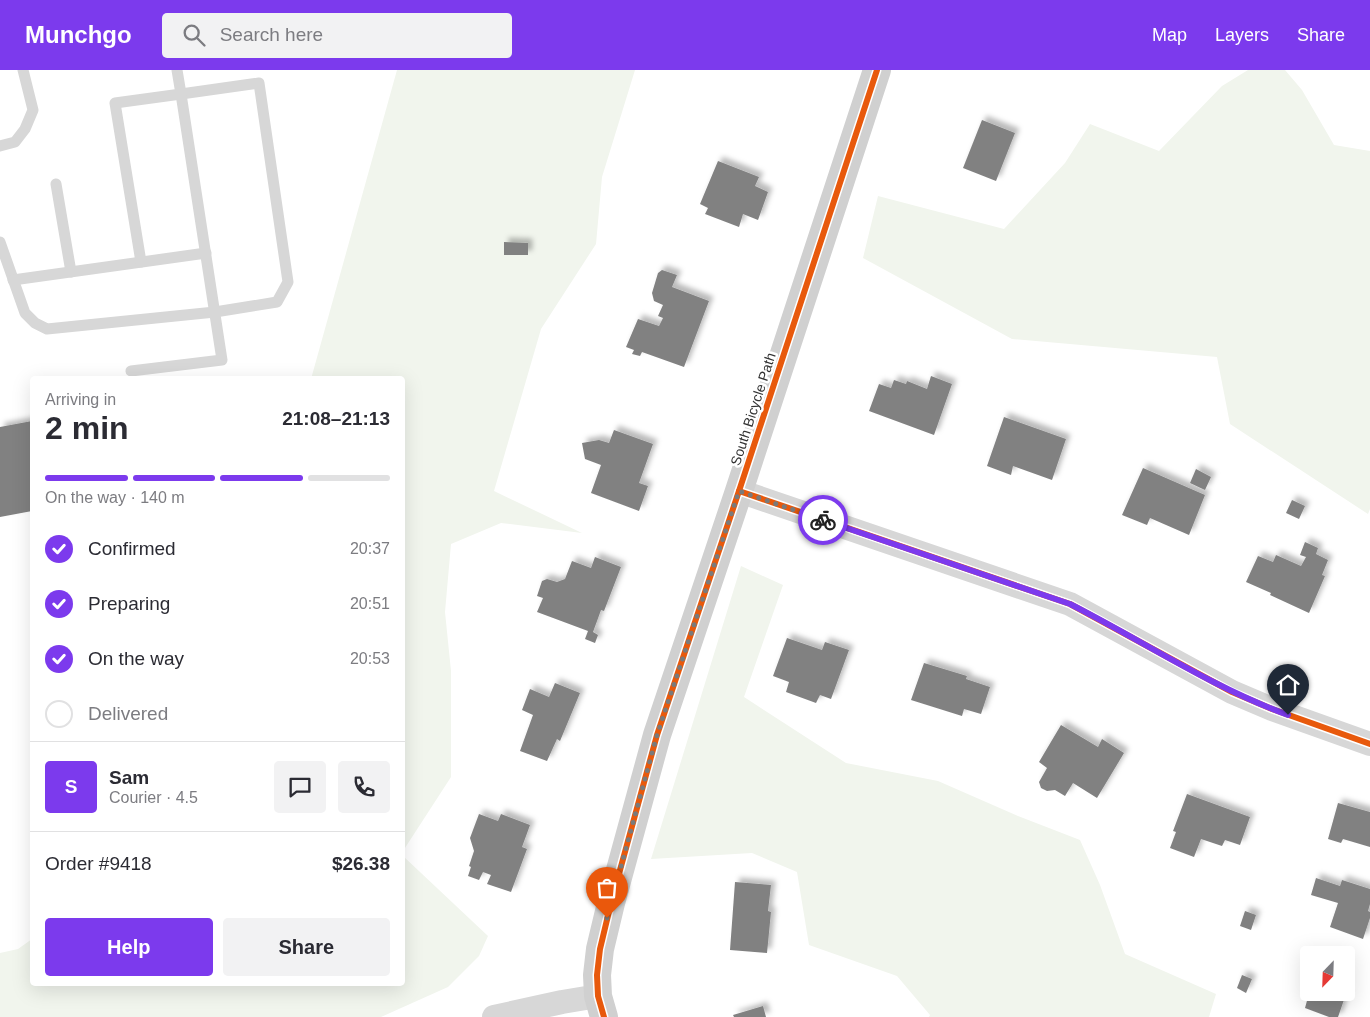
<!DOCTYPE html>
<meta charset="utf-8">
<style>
:root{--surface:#fff;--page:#f2f2f3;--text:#2b2b33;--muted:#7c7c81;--line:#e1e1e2;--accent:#7c3aed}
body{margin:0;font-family:Helvetica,sans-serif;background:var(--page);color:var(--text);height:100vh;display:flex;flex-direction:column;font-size:19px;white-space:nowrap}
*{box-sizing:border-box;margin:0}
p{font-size:16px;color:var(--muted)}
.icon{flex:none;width:28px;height:28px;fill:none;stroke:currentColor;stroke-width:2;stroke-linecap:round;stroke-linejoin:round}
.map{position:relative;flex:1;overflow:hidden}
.details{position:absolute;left:30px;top:306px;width:375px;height:610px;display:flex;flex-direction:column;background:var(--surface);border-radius:5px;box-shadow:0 5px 20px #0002}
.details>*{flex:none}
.needle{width:32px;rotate:203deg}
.fabs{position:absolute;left:1300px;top:876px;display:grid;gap:10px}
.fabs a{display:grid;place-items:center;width:55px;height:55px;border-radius:5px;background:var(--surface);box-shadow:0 5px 20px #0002;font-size:25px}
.pin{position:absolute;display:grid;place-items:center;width:42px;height:42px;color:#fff;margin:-51px -21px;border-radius:50% 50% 50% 0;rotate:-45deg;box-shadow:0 0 5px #0007}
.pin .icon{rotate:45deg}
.courier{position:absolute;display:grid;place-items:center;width:50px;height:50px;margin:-25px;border:4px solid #7c3aed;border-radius:50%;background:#fff;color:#222;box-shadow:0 1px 6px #0007}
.summary em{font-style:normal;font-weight:700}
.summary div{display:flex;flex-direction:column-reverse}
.summary{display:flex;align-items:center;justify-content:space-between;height:85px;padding:0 15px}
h1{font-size:32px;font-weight:700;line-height:38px}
.bar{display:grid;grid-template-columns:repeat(4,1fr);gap:8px 5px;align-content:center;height:60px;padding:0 15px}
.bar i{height:6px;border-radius:4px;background:var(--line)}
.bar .current{background:var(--accent)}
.bar p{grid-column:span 4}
.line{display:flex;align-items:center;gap:12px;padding:0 15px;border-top:1px solid var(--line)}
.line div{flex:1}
.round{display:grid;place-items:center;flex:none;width:52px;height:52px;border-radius:5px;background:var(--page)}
ol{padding:0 15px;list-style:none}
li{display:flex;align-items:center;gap:15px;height:55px}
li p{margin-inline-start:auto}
li .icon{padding:5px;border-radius:50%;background:var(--accent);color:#fff;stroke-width:4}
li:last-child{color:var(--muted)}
li i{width:28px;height:28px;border:2px solid var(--line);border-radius:50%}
.primary-button{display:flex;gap:10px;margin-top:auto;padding:10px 15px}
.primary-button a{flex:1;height:58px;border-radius:5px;background:var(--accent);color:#fff;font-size:20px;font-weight:700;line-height:58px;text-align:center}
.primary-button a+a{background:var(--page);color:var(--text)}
header{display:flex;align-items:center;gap:30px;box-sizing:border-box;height:70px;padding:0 25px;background:var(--accent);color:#fff}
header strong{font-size:24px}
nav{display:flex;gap:28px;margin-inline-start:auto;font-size:18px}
.search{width:350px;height:45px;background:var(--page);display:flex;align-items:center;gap:12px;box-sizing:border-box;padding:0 18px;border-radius:5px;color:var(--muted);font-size:19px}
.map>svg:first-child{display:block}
</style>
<header>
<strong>Munchgo</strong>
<div class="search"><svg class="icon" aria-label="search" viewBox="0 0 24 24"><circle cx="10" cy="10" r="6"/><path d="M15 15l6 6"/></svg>Search here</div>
<nav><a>Map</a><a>Layers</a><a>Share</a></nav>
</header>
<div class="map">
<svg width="1370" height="947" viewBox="0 0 1370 947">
<defs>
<filter id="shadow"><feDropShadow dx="4.5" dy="-4.5" stdDeviation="2.5" flood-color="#0004"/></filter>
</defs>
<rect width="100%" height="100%" fill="#fff"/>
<g fill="#f1f5ed">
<path d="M397 0H635L602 107 596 174 541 259 494 421 582 463 501 453 451 474 445 542 451 601V707L403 781 402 309H311Z"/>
<path d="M1248 0H1285L1302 20 1334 75 1370 81V439L1368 444 1230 354 1217 287 1012 269 863 188 878 126 1004 159 1065 93 1090 54 1159 81 1222 16Z"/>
<path d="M741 496 783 515 744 627 846 693 938 711 1018 746 1080 770 1100 815 1125 884 1216 924 1209 947H929L930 945 897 906 809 875 797 802 752 783 651 789Z"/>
<path d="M403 786 488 866 479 886 448 917 381 947H0V883L18 879 32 869V914H402Z"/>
</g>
<g fill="#818181" filter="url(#shadow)">
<path d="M982 50 1015 63 996 111 963 98Z"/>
<path d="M718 91 759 107 755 116 768 122 758 150 743 144 739 157 705 144 708 138 700 134Z"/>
<path d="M504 172 528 173V185H504Z"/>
<path d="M662 200 677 205 672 217 709 231 684 297 642 282 640 286 632 284 634 280 626 277 638 249 659 256 663 248 658 246 663 235 654 231 652 223 658 203Z"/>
<path d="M931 306 952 314 934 365 869 341 879 314 891 318 894 310 906 314 907 311 927 319Z"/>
<path d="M1004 347 1066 369 1052 410 1013 396 1011 405 987 396Z"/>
<path d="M32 351V441L0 447V357Z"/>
<path d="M614 360 653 374 639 413 648 416 639 441 591 423 601 395 585 389 582 373 599 370 609 373Z"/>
<path d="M1143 398 1205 425 1189 465 1150 448 1147 455 1122 445Z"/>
<path d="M1196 399 1211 407 1205 420 1190 413Z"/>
<path d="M1292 430 1305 436 1299 449 1286 443Z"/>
<path d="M1305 472 1318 478 1316 484 1328 490 1322 505 1325 506 1309 543 1270 525 1271 523 1246 512 1258 486 1273 492 1276 485 1301 496 1306 487 1300 485Z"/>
<path d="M595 487 621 497 604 541 601 540 593 562 598 565 595 573 585 569 588 561 537 542 543 528 537 526 542 511 547 509 557 512 565 509 572 491 591 498Z"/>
<path d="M787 568 822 580 825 572 849 580 831 629 820 625 816 633 786 622 789 612 773 606Z"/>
<path d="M924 593 967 606 966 609 990 617 981 644 964 639 962 646 911 630Z"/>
<path d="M555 613 580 623 560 671 557 669 547 691 520 681 533 645 522 640 530 619 549 627Z"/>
<path d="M1061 655 1098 677 1102 669 1124 683 1097 728 1073 713 1065 726 1055 720 1047 721 1041 718 1039 712 1047 698 1039 692Z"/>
<path d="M1187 724 1250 747 1240 775 1225 770 1222 776 1201 769 1194 787 1170 778 1176 762 1173 761Z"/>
<path d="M1338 733 1370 742V777L1343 769 1341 773 1328 769Z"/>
<path d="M479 744 498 751 501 744 530 755 522 777 527 779 511 822 487 814 491 805 483 802 479 810 468 806 471 797 469 796 474 781 470 768Z"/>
<path d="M1316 808 1340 816 1342 810 1370 819V834L1368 841 1370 842V848L1363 869 1330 857 1338 833 1311 825Z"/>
<path d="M735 812 771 815 768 841 771 842 767 883 730 880Z"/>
<path d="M1245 841 1256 845 1251 860 1240 856Z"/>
<path d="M1307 890 1309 891V906L1302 904Z"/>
<path d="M1242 905 1252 909 1246 923 1237 918Z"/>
<path d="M1308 915 1309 922H1342L1346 924 1338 947H1329L1305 938 1308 927 1305 926Z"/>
<path d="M763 936 766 947H734L733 945Z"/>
</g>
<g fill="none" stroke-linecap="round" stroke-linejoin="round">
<g stroke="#d7d7d7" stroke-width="11">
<path d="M0 76 15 72 25 59 33 40 23 0"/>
<path d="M56 114 71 202"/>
<path d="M0 172 25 243 35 253 47 259 215 242 277 232 288 212 259 13 181 24 177 0"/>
<path d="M13 210 206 183"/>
<path d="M131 301 222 290 181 24 115 33 141 192"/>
</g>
<g stroke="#d7d7d7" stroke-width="24">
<path d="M739 421 1070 534 1232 622 1272 639 1370 674"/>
<path d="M494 947 562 932 598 926"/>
</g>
<path stroke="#d0d0d0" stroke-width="28" d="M604 947 598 926 597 905 600 879 611 833 657 665 739 421 877 0"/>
<g stroke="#fff" stroke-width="9">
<g id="cycleway">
<path d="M739 421 1070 534 1232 622 1272 639 1370 674"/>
<path d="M604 947 598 926 597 905 600 879 611 833 657 665 739 421 877 0"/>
</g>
</g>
<use href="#cycleway" stroke="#e8590c" stroke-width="6"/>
</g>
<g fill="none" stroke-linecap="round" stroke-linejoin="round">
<path stroke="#7a7a7a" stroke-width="5" stroke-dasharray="0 9" d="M607 848 657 665 739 421 823 450"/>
<path stroke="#7c3aed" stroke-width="6" d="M823 450 1070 534C1143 571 1211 617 1288 645"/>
</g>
<g text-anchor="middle" stroke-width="5" stroke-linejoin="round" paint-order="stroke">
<g font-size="14" fill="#333" stroke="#fff">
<text transform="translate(753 339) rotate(-72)" y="5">South Bicycle Path</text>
</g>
</g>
</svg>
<div class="fabs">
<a><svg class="needle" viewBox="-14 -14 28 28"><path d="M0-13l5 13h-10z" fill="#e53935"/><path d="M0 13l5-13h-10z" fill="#7c7c81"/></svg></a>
</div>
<div class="pin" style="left:607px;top:848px;background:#ea580c"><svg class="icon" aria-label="bag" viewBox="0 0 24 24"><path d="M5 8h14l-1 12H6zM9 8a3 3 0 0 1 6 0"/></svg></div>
<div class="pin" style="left:1288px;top:645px;background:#1f2937"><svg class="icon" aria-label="home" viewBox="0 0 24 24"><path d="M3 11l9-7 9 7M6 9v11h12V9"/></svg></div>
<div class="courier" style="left:823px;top:450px"><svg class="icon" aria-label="bike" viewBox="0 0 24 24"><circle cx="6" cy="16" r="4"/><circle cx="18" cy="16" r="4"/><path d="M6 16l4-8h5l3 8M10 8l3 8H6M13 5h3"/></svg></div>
<section class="details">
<div class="summary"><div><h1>2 min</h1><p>Arriving in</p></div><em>21:08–21:13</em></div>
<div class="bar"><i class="current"></i><i class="current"></i><i class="current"></i><i></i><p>On the way · 140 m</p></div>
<ol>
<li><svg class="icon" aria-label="check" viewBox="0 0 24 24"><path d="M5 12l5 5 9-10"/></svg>Confirmed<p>20:37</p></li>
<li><svg class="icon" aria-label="check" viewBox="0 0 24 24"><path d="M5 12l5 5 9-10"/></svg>Preparing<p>20:51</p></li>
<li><svg class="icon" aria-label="check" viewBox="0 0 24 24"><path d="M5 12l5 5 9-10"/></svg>On the way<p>20:53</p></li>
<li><i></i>Delivered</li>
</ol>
<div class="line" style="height:90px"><b class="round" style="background:var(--accent);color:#fff">S</b><div><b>Sam</b><p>Courier · 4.5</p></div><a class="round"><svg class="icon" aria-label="chat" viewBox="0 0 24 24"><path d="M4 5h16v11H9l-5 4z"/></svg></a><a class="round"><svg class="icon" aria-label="phone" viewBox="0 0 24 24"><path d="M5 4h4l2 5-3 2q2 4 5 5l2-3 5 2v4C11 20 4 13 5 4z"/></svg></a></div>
<div class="line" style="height:65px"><div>Order #9418</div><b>$26.38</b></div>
<div class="primary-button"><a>Help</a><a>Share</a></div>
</section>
</div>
